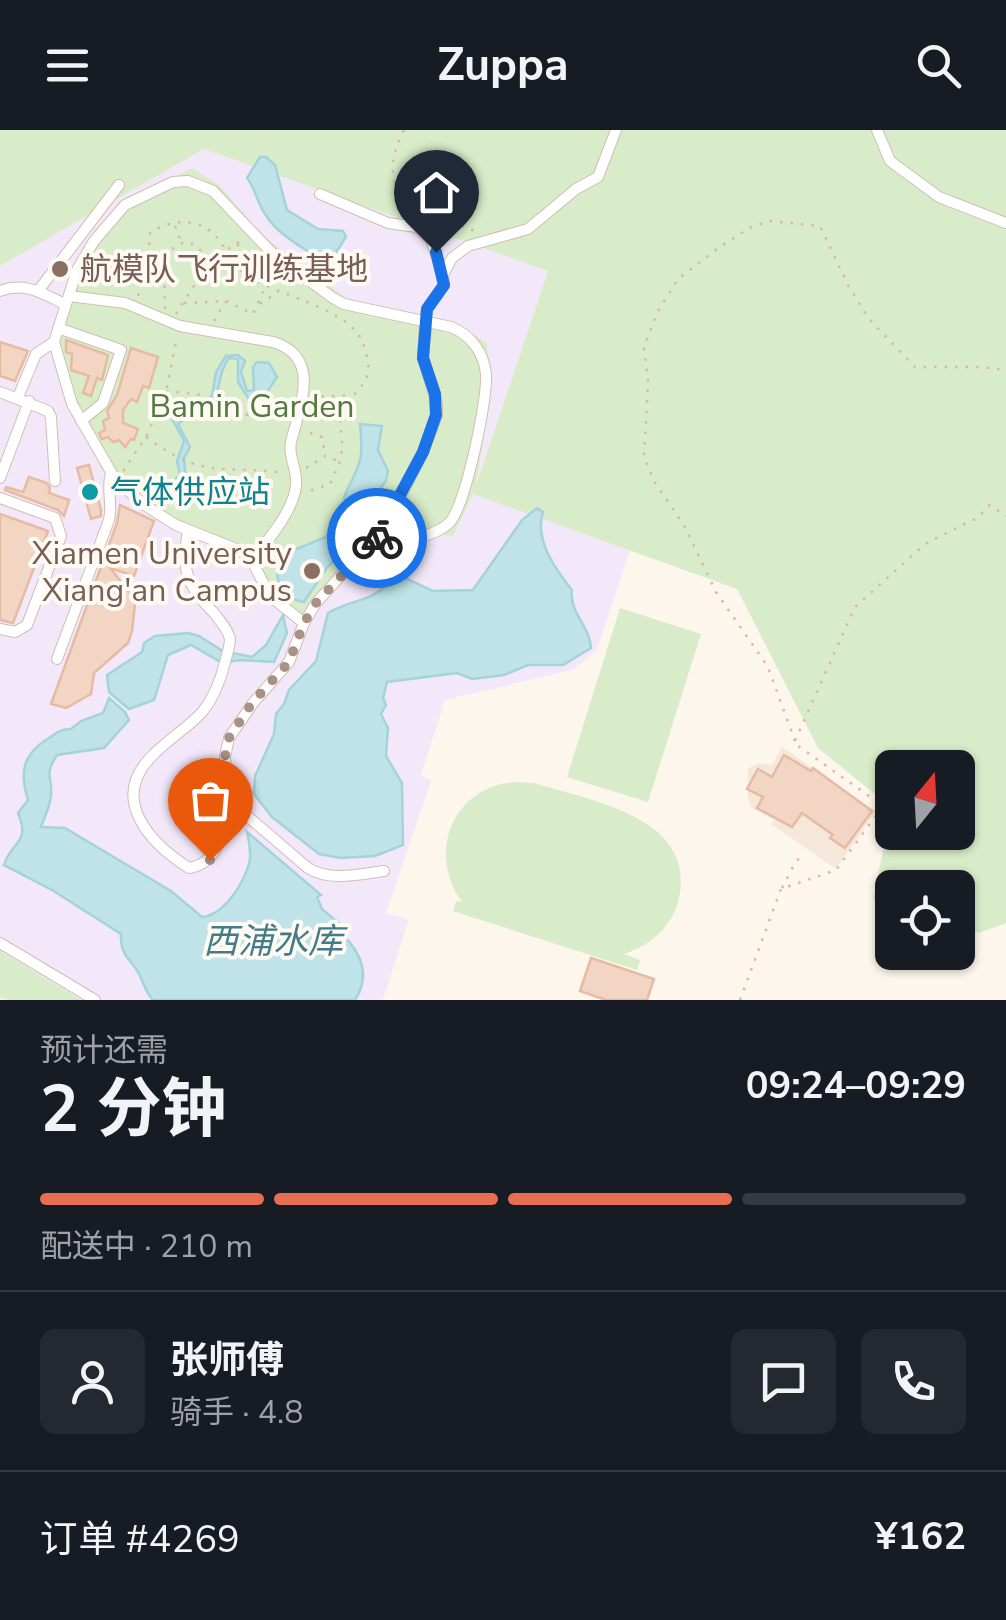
<!DOCTYPE html>
<html lang="zh">
<meta charset="utf-8">
<style>
:root{--surface:#171b24;--page:#242831;--text:#f1f3f6;--muted:#9ea1a6;--line:#363941;--accent:#e76f51}
body{margin:0;font-family:"Nunito Sans","Noto Sans SC",sans-serif;background:var(--page);color:var(--text);height:100vh;display:flex;flex-direction:column;font-size:38px;white-space:nowrap}
*{box-sizing:border-box;margin:0}
p{font-size:32px;color:var(--muted)}
.icon{flex:none;width:55px;height:55px;fill:none;stroke:currentColor;stroke-width:2;stroke-linecap:round;stroke-linejoin:round}
.map{position:relative;height:870px;overflow:hidden}
.side{display:flex;flex-direction:column;background:var(--surface);flex:1}
.side>*{flex:none}
.needle{width:65px;rotate:18deg}
.fabs{position:absolute;left:875px;top:620px;display:grid;gap:20px}
.fabs a{display:grid;place-items:center;width:100px;height:100px;border-radius:15px;background:var(--surface);box-shadow:0 2px 8px #0004;font-size:50px}
.pin{position:absolute;display:grid;place-items:center;width:85px;height:85px;color:#fff;margin:-102px -42px;border-radius:50% 50% 50% 0;rotate:-45deg;box-shadow:0 0 10px #0007}
.pin .icon{rotate:45deg}
.courier{position:absolute;display:grid;place-items:center;width:100px;height:100px;margin:-50px;border:8px solid #1a73e8;border-radius:50%;background:#fff;color:#222;box-shadow:0 2px 12px #0007}
.head em{font-style:normal;font-weight:700}
.head div{display:flex;flex-direction:column-reverse}
.head{display:flex;align-items:center;justify-content:space-between;height:170px;padding:0 40px}
h1{font-size:65px;font-weight:700;line-height:75px}
.bar{display:grid;grid-template-columns:repeat(4,1fr);gap:15px 10px;align-content:center;height:120px;padding:0 40px}
.bar i{height:12px;border-radius:8px;background:var(--line)}
.bar .selected{background:var(--accent)}
.bar p{grid-column:span 4}
.line{display:flex;align-items:center;gap:25px;padding:0 40px;border-top:2px solid var(--line)}
.line div{flex:1}
.round{display:grid;place-items:center;flex:none;width:105px;height:105px;border-radius:15px;background:var(--page)}
header{display:flex;justify-content:space-between;align-items:center;height:130px;padding:0 40px;background:var(--surface);font-size:45px;font-weight:700}
.map>svg:first-child{display:block}
</style>
<header><svg class="icon" aria-label="menu" viewBox="0 0 24 24"><path d="M4 6h16M4 12h16M4 18h16"/></svg>Zuppa<svg class="icon" aria-label="search" viewBox="0 0 24 24"><circle cx="10" cy="10" r="6"/><path d="M15 15l6 6"/></svg></header>
<div class="map">
<svg width="1006" height="870" viewBox="0 0 1006 870">
<rect width="100%" height="100%" fill="#fdf6ec"/>
<path fill="#f5e8da" d="M782 617 876 681 836 739 771 694 774 690 752 678 748 670V638L760 633 772 635Z"/>
<path fill="#f3e8fa" d="M204 19 548 141 473 363 630 420 597 520 572 540 445 570 421 645 431 651 386 783 409 789 383 870H0V136Z"/>
<g fill="#d8ecc9">
<path d="M0 0H1006V793L979 803 958 796V758H892V776L873 770 884 716 892 702H958V638H892V678L818 618 737 459 473 364 453 406 388 399 323 469 295 490 240 421 186 405 102 340 53 221 71 144 120 76 192 38 219 55 261 104 346 168 451 191 487 213 490 268 476 355 548 141 204 19 0 136Z"/>
<path d="M620 478 701 504 648 672 567 647Z"/>
<path d="M518 652 534 653C591 671 700 687 678 772 670 799 650 815 624 824L640 830 637 840 453 781 456 771 462 772C425 721 455 654 518 652Z"/>
<path d="M0 821 81 870H10L0 867Z"/>
</g>
<g fill="#bfe3e8" stroke="#a5d3da" stroke-width="2.5">
<path d="M260 27H266L275 35 287 80 318 99 343 101 346 107 329 134C308 121 278 106 265 84 257 72 256 60 247 48Z"/>
<path d="M238 225 245 231 241 242 247 261 254 260 253 237 257 232 269 233 277 247 264 267 248 268 238 252V229L229 228C219 240 220 259 213 274L214 284 209 288 199 280 178 294 190 317 184 328 185 342 195 350 208 351C186 366 159 349 135 360L133 357 156 351H174L180 345 177 331 184 311 172 289 212 266 216 242 226 226Z"/>
<path d="M360 294 382 296 378 320 388 341 386 351 372 369 364 400 326 439 304 472C284 469 275 456 278 436L289 422 326 407 337 388 348 381 344 367C360 332 364 333 360 294Z"/>
<path d="M537 378 543 382C534 409 555 439 572 460 569 483 590 496 591 518L563 535H528L504 545 472 549 457 543 387 552 383 568 386 575 381 584 388 598 386 626 402 653 403 715 375 726 341 728 319 724 272 687 254 664 255 646 274 604 276 584 284 574 289 560 316 531 328 483C358 466 367 476 395 447L405 448 433 461 473 460 522 390Z"/>
<path d="M283 485 287 503 274 532 240 530 222 533 191 515 168 525 154 570 129 579 109 562 107 545 142 522 144 513 155 506 188 503 199 506 223 521 252 527 266 515Z"/>
<path d="M109 568 125 582 129 590 104 618 57 625C43 646 53 646 51 665 50 677 45 686 41 697L65 698 171 761 202 787C224 785 243 754 249 734 252 724 249 712 247 702L321 765 317 767 322 779 341 795 340 802C360 821 372 844 355 870H153C146 862 145 857 141 848 134 830 120 829 121 804L52 760 4 735C11 711 31 714 18 683L28 670C19 641 23 624 49 608 58 602 60 599 71 599L81 591 103 583Z"/>
</g>
<g fill="#f3d5c3" stroke="#e6bba3" stroke-width="2.5">
<path d="M66 210 108 225 102 250 97 248 91 266 83 263 89 246 71 240 72 224 66 222Z"/>
<path d="M0 212 28 221 15 251 0 246Z"/>
<path d="M131 218 158 227 149 258 143 256 137 272 131 269 123 280V293L138 299 134 310 131 309 125 317 119 310 113 312 108 307 102 309 99 303 105 300 103 291 109 288 107 281 117 265Z"/>
<path d="M89 335 101 380V386L91 389 77 338Z"/>
<path d="M29 347 47 353 50 358 49 363 69 370 64 386 58 380 5 360 6 357 23 362Z"/>
<path d="M120 375 154 391 134 446 110 438 131 464 135 474 132 501 128 513 94 543 91 564 66 578 51 574 117 393Z"/>
<path d="M0 384 48 401 13 493 0 490Z"/>
<path d="M784 625 811 641 813 638 872 681 845 718 830 708 833 705 802 683 792 697 757 678 763 667 747 659 758 639 772 647Z"/>
<path d="M591 828 654 849 647 870H606L580 861Z"/>
</g>
<g fill="none" stroke-linecap="round" stroke-linejoin="round">
<g stroke="#d1beb0" stroke-width="12">
<g id="minor">
<path d="M877 0 890 31 939 67 1006 93"/>
<path d="M320 64 388 93 417 97 431 110 443 144"/>
<path d="M0 161C24 151 43 164 65 174"/>
<path d="M38 161 119 55"/>
<path d="M69 166 125 173 180 196 273 212C323 227 299 278 291 312 288 326 296 336 296 350 298 375 268 412 251 429"/>
<path d="M58 198 121 220 103 273 81 291"/>
<path d="M0 262 48 281 51 287 55 351"/>
<path d="M18 267 36 224 54 212"/>
<path d="M0 348 29 271"/>
<path d="M0 368 55 388 61 406 27 495 15 502 0 499"/>
<path d="M188 401C181 439 186 455 214 483 220 491 228 499 230 509 230 516 227 525 225 532 221 549 214 567 203 581 188 598 167 610 151 627 109 670 151 714 189 738 223 733 227 688 227 660"/>
<path d="M304 493 270 466 251 429 241 421 176 395 143 374 115 349 72 274 54 212 77 140 94 111 125 75 173 52 188 51 213 61 273 124 333 168 344 174 451 197C471 205 484 223 486 244 488 268 465 379 449 393 431 410 399 411 375 410"/>
<path d="M57 529 109 390C113 373 106 359 111 343"/>
<path d="M384 741C360 744 330 752 308 738L246 685 227 659 225 627 229 608 253 573 289 532 304 493 316 473 386 396 423 322 437 285V274L423 228 425 190 427 179 444 155 443 145 452 128 468 116 528 99 576 59 598 47 616 0"/>
<path d="M0 813 95 870"/>
</g>
</g>
<g stroke="#d9b8a5" stroke-width="2.5" stroke-dasharray="2.5 8" stroke-linecap="butt">
<path d="M404 0C368 72 425 81 480 103"/>
<path d="M175 96 181 112"/>
<path d="M237 114C246 126 251 125 263 131 272 136 272 142 282 144"/>
<path d="M250 128 251 145"/>
<path d="M138 166 148 132 150 103C161 95 179 90 193 93 224 100 224 129 246 145 276 166 349 177 363 213 366 222 370 234 368 243 365 258 348 267 343 281 338 293 343 306 342 318 342 329 335 344 330 354L304 363"/>
<path d="M184 173 226 171 253 184 265 158"/>
<path d="M260 174 278 162"/>
<path d="M165 179 164 133 167 122 184 112 193 114 213 132"/>
<path d="M176 184C194 155 211 126 243 110"/>
<path d="M214 191 225 172"/>
<path d="M166 261 197 264 243 284 285 291"/>
<path d="M311 267 353 265"/>
<path d="M306 286 342 278"/>
<path d="M310 303 322 307 325 324"/>
<path d="M146 307C206 351 219 334 285 343"/>
<path d="M306 338 325 326 338 331"/>
<path d="M123 341 146 307 166 261 177 207"/>
<path d="M795 611 768 537 716 462 685 397 654 351 644 327 648 252 644 217 658 181 678 149 717 119 749 98 769 91 820 96 849 157 869 189 915 237H982L1006 240"/>
<path d="M782 758 795 733 802 725"/>
<path d="M740 870 781 759 836 740 883 676 794 613 855 477 925 414 977 388 990 375 1006 386"/>
</g>
<use href="#minor" stroke="#fff" stroke-width="10"/>
</g>
<g fill="none" stroke-linecap="round" stroke-linejoin="round">
<path stroke="#a89285" stroke-width="10" stroke-dasharray="0 18" d="M210 730 224 696 227 680 225 627 229 608 252 573 289 532 304 493 316 473 377 408"/>
<path stroke="#1a73e8" stroke-width="12" d="M377 408 423 322 436 285 435 264 423 228 427 179 444 155 436 122"/>
</g>
<g fill="#8d6e63" stroke="#fffaf3" stroke-width="4">
<circle cx="60" cy="139" r="10"/>
<circle cx="312" cy="441" r="10"/>
</g>
<circle fill="#0f9aa8" stroke="#fffaf3" stroke-width="4" cx="90" cy="362" r="10"/>
<g text-anchor="middle" stroke-width="8" stroke-linejoin="round" paint-order="stroke">
<g font-size="32" fill="#785e54" stroke="#fffaf3" text-anchor="start">
<text x="80" y="150">航模队飞行训练基地</text>
<text x="292" y="434" text-anchor="end">Xiamen University<tspan x="292" dy="37">Xiang'an Campus</tspan></text>
</g>
<g font-size="32" fill="#537a41" stroke="#fffaf3">
<text x="252" y="287">Bamin Garden</text>
</g>
<g font-size="32" fill="#0d838f" stroke="#fffaf3" text-anchor="start">
<text x="110" y="373">气体供应站</text>
</g>
<g font-size="35" font-style="italic" fill="#437c86" stroke="#fffaf3">
<text x="273" y="823">西浦水库</text>
</g>
</g>
</svg>
<div class="fabs">
<a><svg class="needle" viewBox="-14 -14 28 28"><path d="M0-13l5 13h-10z" fill="#e53935"/><path d="M0 13l5-13h-10z" fill="#9ea1a6"/></svg></a>
<a><svg class="icon" aria-label="locate" viewBox="0 0 24 24"><circle cx="12" cy="12" r="6"/><path d="M12 2v4M12 18v4M2 12h4M18 12h4"/></svg></a>
</div>
<div class="pin" style="left:210px;top:730px;background:#ea580c"><svg class="icon" aria-label="bag" viewBox="0 0 24 24"><path d="M5 8h14l-1 12H6zM9 8a3 3 0 0 1 6 0"/></svg></div>
<div class="pin" style="left:436px;top:122px;background:#1f2937"><svg class="icon" aria-label="home" viewBox="0 0 24 24"><path d="M3 11l9-7 9 7M6 9v11h12V9"/></svg></div>
<div class="courier" style="left:377px;top:408px"><svg class="icon" aria-label="bike" viewBox="0 0 24 24"><circle cx="6" cy="16" r="4"/><circle cx="18" cy="16" r="4"/><path d="M6 16l4-8h5l3 8M10 8l3 8H6M13 5h3"/></svg></div>
</div>
<section class="side">
<div class="head"><div><h1>2 分钟</h1><p>预计还需</p></div><em>09:24–09:29</em></div>
<div class="bar"><i class="selected"></i><i class="selected"></i><i class="selected"></i><i></i><p>配送中 · 210 m</p></div>
<div class="line" style="height:180px"><a class="round"><svg class="icon" aria-label="person" viewBox="0 0 24 24"><circle cx="12" cy="8" r="4"/><path d="M4 21q1-7 8-7t8 7"/></svg></a><div><b>张师傅</b><p>骑手 · 4.8</p></div><a class="round"><svg class="icon" aria-label="chat" viewBox="0 0 24 24"><path d="M4 5h16v11H9l-5 4z"/></svg></a><a class="round"><svg class="icon" aria-label="phone" viewBox="0 0 24 24"><path d="M5 4h4l2 5-3 2q2 4 5 5l2-3 5 2v4C11 20 4 13 5 4z"/></svg></a></div>
<div class="line" style="height:130px"><div>订单 #4269</div><b>¥162</b></div>
</section>
